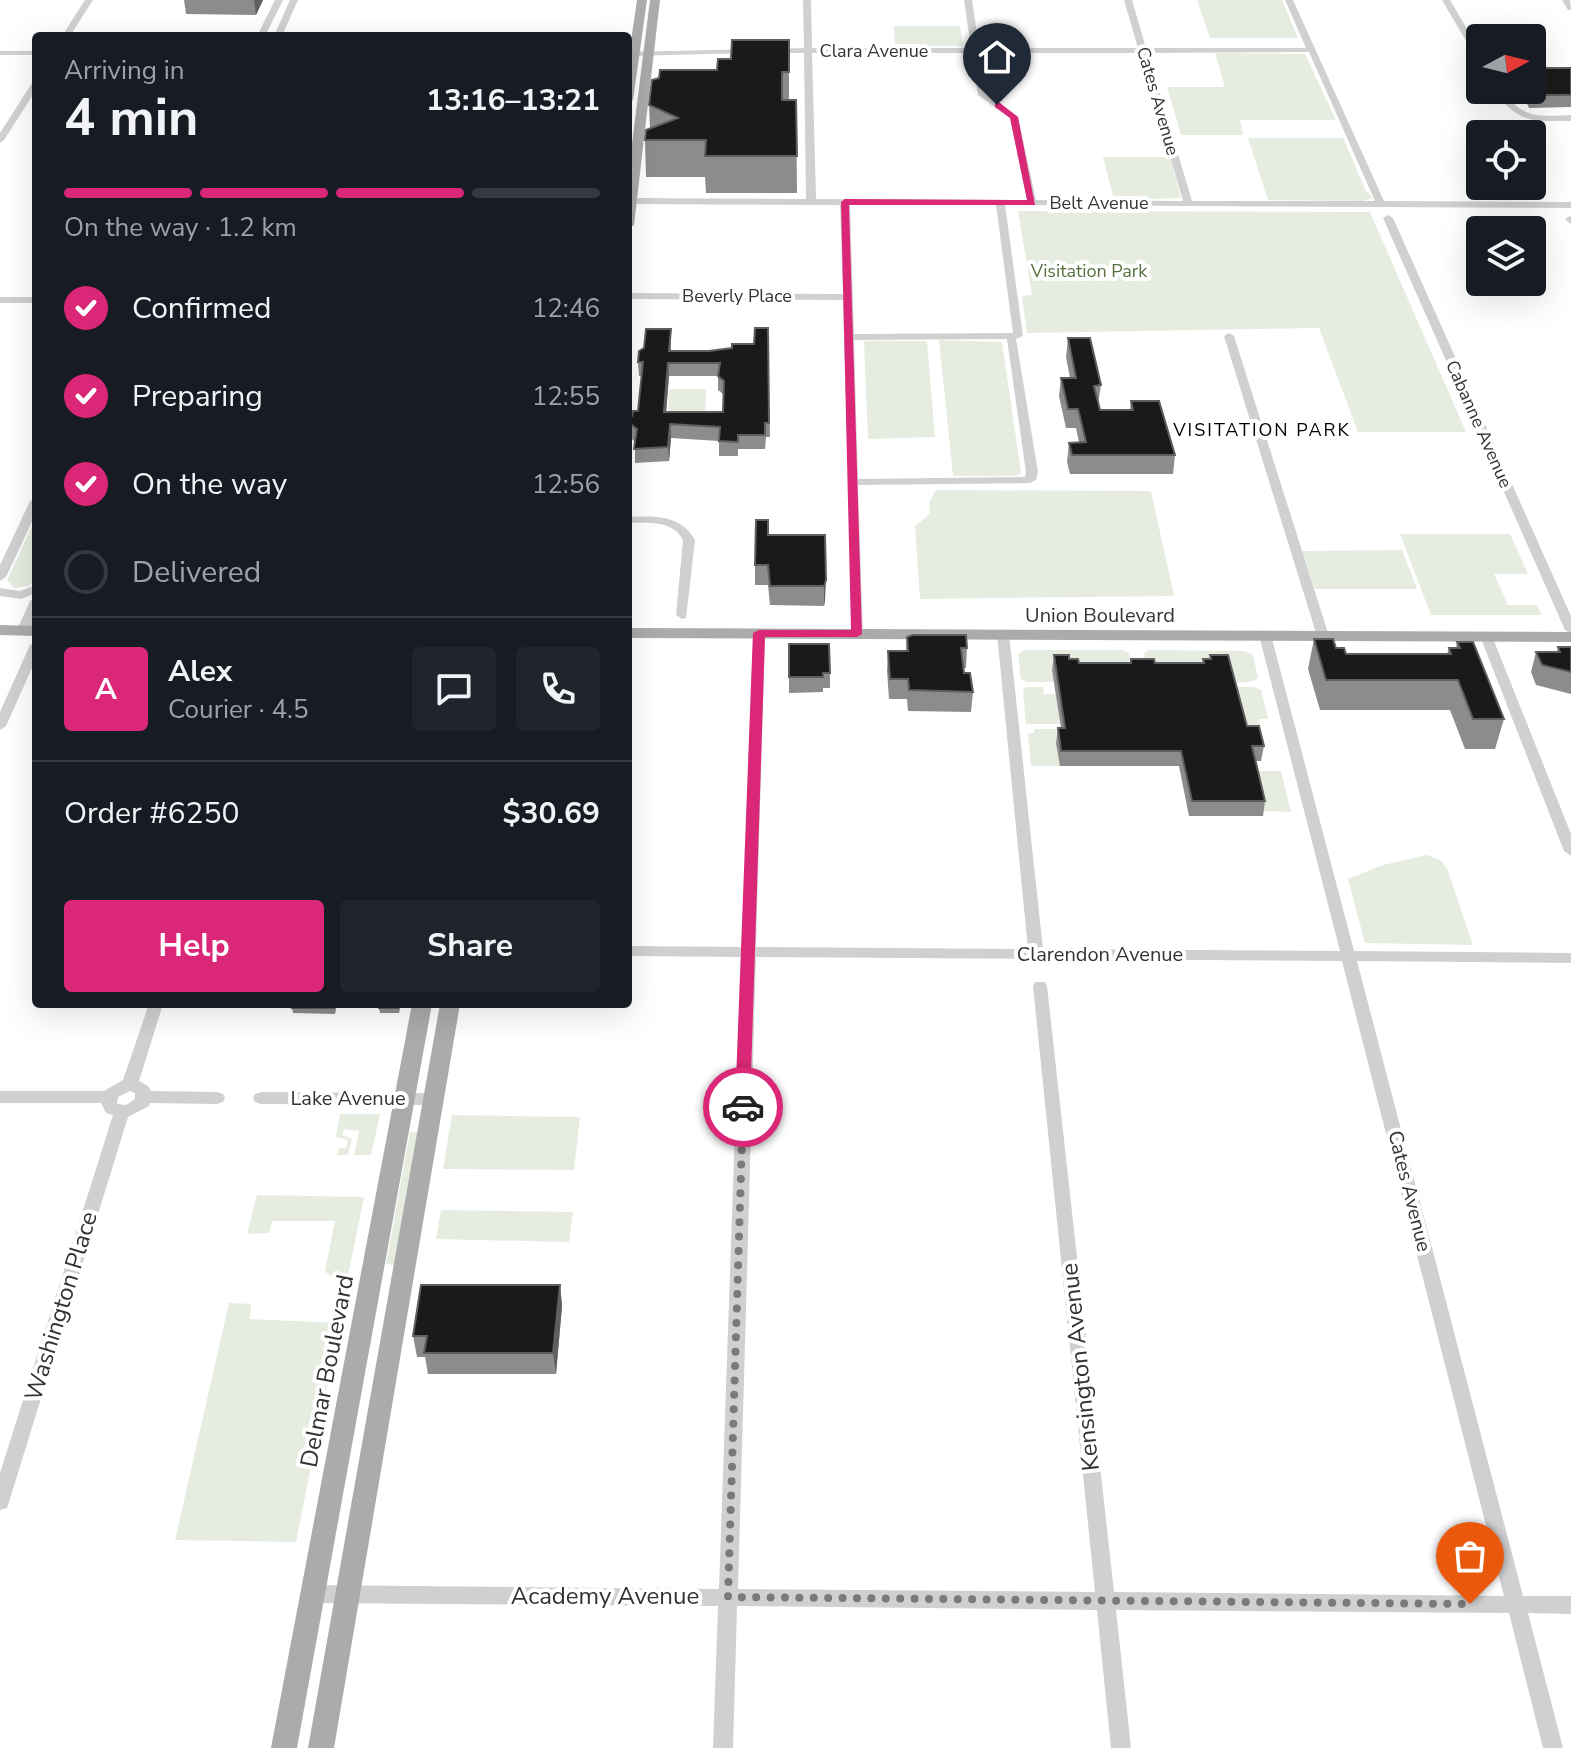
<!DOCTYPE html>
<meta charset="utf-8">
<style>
:root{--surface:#171b24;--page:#20242c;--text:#f1f3f6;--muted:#9ea1a6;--line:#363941;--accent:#db2777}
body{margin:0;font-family:"Nunito Sans",sans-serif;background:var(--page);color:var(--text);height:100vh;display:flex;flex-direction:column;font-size:30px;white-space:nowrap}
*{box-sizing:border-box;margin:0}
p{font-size:26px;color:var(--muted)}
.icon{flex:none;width:44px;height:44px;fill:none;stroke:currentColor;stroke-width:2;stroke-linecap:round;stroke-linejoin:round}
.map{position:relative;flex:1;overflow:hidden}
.sheet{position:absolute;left:32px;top:32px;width:600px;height:976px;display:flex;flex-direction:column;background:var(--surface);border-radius:8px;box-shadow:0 8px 32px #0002}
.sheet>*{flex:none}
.needle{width:52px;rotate:83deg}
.buttons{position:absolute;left:1466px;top:24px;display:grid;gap:16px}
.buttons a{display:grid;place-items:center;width:80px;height:80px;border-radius:8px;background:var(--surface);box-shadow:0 8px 32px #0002;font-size:40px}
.pin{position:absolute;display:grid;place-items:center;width:68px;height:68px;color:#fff;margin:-82px -34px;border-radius:50% 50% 50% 0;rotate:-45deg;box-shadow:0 0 8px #0007}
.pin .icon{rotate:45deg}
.courier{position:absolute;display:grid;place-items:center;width:80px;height:80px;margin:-40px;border:6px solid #db2777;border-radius:50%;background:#fff;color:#222;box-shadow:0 2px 10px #0007}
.summary em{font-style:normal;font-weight:700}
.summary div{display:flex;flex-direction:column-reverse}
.summary{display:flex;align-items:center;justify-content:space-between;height:136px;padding:0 32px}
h1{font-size:52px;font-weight:700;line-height:60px}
.bar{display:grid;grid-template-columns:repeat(4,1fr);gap:12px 8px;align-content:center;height:96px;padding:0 32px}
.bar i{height:10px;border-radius:6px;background:var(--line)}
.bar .active{background:var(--accent)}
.bar p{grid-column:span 4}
.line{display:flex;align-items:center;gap:20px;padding:0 32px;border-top:2px solid var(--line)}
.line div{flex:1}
.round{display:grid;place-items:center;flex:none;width:84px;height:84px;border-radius:8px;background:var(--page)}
ol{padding:0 32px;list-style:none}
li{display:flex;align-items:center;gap:24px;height:88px}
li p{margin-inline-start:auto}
li .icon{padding:8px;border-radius:50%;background:var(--accent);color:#fff;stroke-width:4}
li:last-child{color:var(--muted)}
li i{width:44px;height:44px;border:4px solid var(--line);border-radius:50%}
.cta{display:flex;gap:16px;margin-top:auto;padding:16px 32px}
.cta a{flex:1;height:92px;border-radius:8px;background:var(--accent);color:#fff;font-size:32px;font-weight:700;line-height:92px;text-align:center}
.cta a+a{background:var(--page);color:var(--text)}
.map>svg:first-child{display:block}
</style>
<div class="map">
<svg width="1571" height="1748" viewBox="0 0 1571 1748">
<rect width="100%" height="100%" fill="#fff"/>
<g fill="#e6ecdf">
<path d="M1197 0H1282L1298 38H1210Z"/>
<path d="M894 26H960L963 46H895Z"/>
<path d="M1215 53 1305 54 1336 120H1240L1243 135H1181L1167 87H1225Z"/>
<path d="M1248 138H1343L1366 191 1373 198 1363 201 1268 200Z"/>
<path d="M1103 157H1170L1181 198 1114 200Z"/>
<path d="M1018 211 1370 212 1466 432H1358L1319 328 1027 333 1022 296 1032 295Z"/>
<path d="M939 340 1002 342 1021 473 1016 476H953Z"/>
<path d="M864 341H927L935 437 868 439Z"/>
<path d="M669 389H706L705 419H668Z"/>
<path d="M936 490 1151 491 1174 596 920 599 915 526 930 514 929 502Z"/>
<path d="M36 518V578L29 586 14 588 7 580Z"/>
<path d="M1400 534H1510L1528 574H1494L1508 605H1537L1542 615H1431Z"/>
<path d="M1402 550 1417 589H1315L1302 551Z"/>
<path d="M1024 650H1123L1129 653 1132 669 1052 671 1054 682H1026L1021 679 1018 654Z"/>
<path d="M1149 650 1244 651 1253 655 1258 678C1242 691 1169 672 1147 669L1144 653Z"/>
<path d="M1027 687H1043L1044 694H1056L1060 724H1026L1023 690Z"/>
<path d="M1230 687H1254L1261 690 1268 719H1259L1260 726H1240Z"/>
<path d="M1034 729H1057L1060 766H1031L1028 733H1034Z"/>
<path d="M1251 771H1281L1291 812 1261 811Z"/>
<path d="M1427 855 1440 860 1447 868 1473 945 1365 943 1348 879 1383 865Z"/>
<path d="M340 1114H380L371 1155H354L359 1131 344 1129 342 1135 352 1139 348 1155H337L339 1148H346L348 1140 336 1137Z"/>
<path d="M452 1115 580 1117 574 1170 443 1169Z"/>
<path d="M410 1132H419L395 1265 386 1264Z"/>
<path d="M257 1195 364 1197 348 1276H330L325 1271 335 1221H272L269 1233 247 1234Z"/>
<path d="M441 1210 573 1212 569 1242 436 1239Z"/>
<path d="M229 1303 251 1304 250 1319 339 1323 296 1542 175 1540Z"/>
</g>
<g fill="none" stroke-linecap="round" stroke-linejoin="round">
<g fill="#d0d0d0" fill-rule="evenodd">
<path d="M85 0H93L70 36H62Z"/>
<path d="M275 0H283L265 36H257Z"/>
<path d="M290 0H298L282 36H274Z"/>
<path d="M803 0H811L812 48H971L964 0H972L979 48H1138L1124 0H1132L1146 48H1306L1285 0H1293L1384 201 1571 202V208L1005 205 1023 336 1016 339 1038 472 1036 480 1030 483 858 485 863 634 861 637H853L843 300 628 299V293L843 294 840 205 628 204V198L806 199 804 53H772L768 51 772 49 804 48ZM1309 52 1375 201H1192L1148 53ZM812 53H972L978 95 1010 118 1027 200 816 199ZM980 53H1140L1183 201 1036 200 1018 117 986 94ZM850 205H996L1013 333 854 334ZM1007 339 1026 472 1025 477 858 479 854 340Z"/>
<path d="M1442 0H1450L1480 51V60L1476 58Z"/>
<path d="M1562 0H1570L1571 10H1568Z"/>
<path d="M754 49V53H751L628 56V52Z"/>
<rect x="0" y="51" width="36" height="4"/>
<path d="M36 80V90L4 140 0 143V133L32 83Z"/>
<path d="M1495 90H1503C1523 120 1538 116 1571 115V121C1533 121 1517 124 1495 90Z"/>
<path d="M1388 215 1393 218 1571 616V634L1565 630 1383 218Z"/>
<path d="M1570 216H1571V224L1565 219Z"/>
<rect x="0" y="297" width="36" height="6"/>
<path d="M1229 333 1234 336 1329 636 1327 639H1319L1317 636 1224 336Z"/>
<path d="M36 498V513L6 577 0 581V565L30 501Z"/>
<path d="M628 517C654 516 680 514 695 540L686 618 682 619 676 615 683 540C672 520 648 523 628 523Z"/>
<path d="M36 585V593L21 599 0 596V588L20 591Z"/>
<path d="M36 597C36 610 36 628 23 634L19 633 17 630 30 601Z"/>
<path d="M759 629 765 633 756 947 1028 949 997 634 1003 630 1009 634 1043 949 1340 951 1259 635 1265 631 1271 635 1354 951 1571 953V963L1357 961 1523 1596H1571V1614L1528 1613 1563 1748H1543L1509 1613 1116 1610 1131 1748H1111L1097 1610 737 1606 733 1748H713L718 1606 312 1603 305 1600 302 1594 305 1588 312 1585 719 1589 741 957 628 956V946L742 947 753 633ZM756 957 1342 961 1504 1596 1114 1592 1047 986 1045 982H1035L1033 986 1095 1592 738 1589Z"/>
<path d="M1486 632 1492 636 1571 834V856L1564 851 1480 636Z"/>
<path d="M36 641V659L6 726 0 730V712L30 645Z"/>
<path d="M149 1004H163L139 1081 148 1086 151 1091 217 1092 223 1094 225 1098 223 1102 217 1104 150 1103 149 1106 128 1117 9 1502 7 1508 0 1510V1473L113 1115 106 1113 101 1103H0V1091H104L123 1080ZM130 1091 135 1093V1099L126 1105 117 1104 118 1097Z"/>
<path d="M261 1092 434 1093 440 1095 442 1099 440 1103 434 1105 261 1104 255 1102 253 1098 255 1094Z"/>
</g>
<g fill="#ababab" fill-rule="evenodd">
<path d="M637 0H647L633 100 628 103V62Z"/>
<path d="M650 0H660L634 225 628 229V176Z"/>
<path d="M0 625 36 626V636L0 635Z"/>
<path d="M628 628 1571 632V642L628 638Z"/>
<path d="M412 1004H432L297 1748H271Z"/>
<path d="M440 1004H460L334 1748H308Z"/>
</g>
</g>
<g fill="#8c8c8c" fill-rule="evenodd">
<path d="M184 0H263L256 15 186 14Z"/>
<path d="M789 40V100H796L797 193H706L705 177H646L645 140 650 128 649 105 717 70 731 59Z"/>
<path d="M1571 68V107L1529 108 1521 90H1532Z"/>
<path d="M768 328 770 437H766L765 449H738V456H719V441L671 438 669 461 635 463V442L628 435V422L638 411 642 376H639L638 362 671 329V351H709L732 348 754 344ZM669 376H718V390L723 394V412H666Z"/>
<path d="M1068 338 1101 385 1098 404 1100 410H1130L1131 401 1175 455 1173 474H1070L1067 462 1069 443 1079 442 1076 428H1066L1059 396 1061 378H1070L1066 357Z"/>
<path d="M769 535H825V600L824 606 770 605 768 585H755V565Z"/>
<path d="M907 637 967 648 966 668H963L964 673 973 692 971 712 908 711 907 699H889L887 671 888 651H906Z"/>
<path d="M1314 639 1336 648 1346 654H1447L1449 648H1456L1457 642 1504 719 1495 749H1465L1450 710H1320L1308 669Z"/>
<path d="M789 644 830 673V688H823V692L789 693Z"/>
<path d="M1558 647H1571V694L1536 685 1531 672 1536 652H1557Z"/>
<path d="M1054 655 1069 659 1079 663H1130L1131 659 1155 663H1203V659H1210V655L1247 726 1264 746 1261 761H1256L1265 801 1263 816H1189L1179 766H1060L1056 743 1058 728H1061L1052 670Z"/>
<path d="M337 1004 335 1014 293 1013 292 1008Z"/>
<path d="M401 1004 399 1013H380L379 1008Z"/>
<path d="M560 1285 562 1306 556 1374H428L425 1357H417L413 1336Z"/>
</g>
<g fill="#5f5f5f">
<path d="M254 0H263L256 15Z"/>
<path d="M668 363 669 376 665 426 664 412Z"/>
<path d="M670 424 671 438 669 461 668 447Z"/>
<path d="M826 580 825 600 824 606V586Z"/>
<path d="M560 1285 562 1306 556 1374 553 1353Z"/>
</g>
<g fill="#1a1a1a" stroke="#5f5f5f" stroke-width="2" fill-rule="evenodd">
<path d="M732 40H789V72H782V100H796L797 156H705L706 140H645L646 130 678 118 649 105 652 80 659 78 660 70H717L718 59H731Z"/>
<path d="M1532 68H1571V95H1532L1530 90H1532Z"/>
<path d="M755 328H768L769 423H765V435H738V442L719 441 720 427 670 424 668 447 634 449 637 429 628 422V416H632L633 411H638L643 362H638L639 351 644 348 646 329H671L669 351H709L732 348V344H754ZM668 363H720L718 376 724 381 723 412H664Z"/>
<path d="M1068 338H1090L1101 385 1094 386 1100 410H1133L1131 401H1159L1175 455H1072L1069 443 1086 442 1078 409H1068L1061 378H1076Z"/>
<path d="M756 520H768V535H825L826 580 824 586H770L768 565H755Z"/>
<path d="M913 635H966L967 648H961L964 673H970L973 692 909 690 908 679H890L888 651H908L907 637Z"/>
<path d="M1314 639H1333L1336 648H1344L1346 654H1451L1449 648H1460L1457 642H1473L1504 719H1473L1458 680H1326Z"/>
<path d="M789 644H829L830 673H823V677H789Z"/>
<path d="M1558 647H1571V672L1542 665 1536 652H1560Z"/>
<path d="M1054 655H1069V659H1078L1079 663H1131V659H1154L1155 663H1204L1203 659H1211L1210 655H1228L1247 726H1259L1264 746H1252L1265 801H1192L1181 751H1061L1058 728H1065Z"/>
<path d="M293 1004H335L334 1008H292Z"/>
<path d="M379 1004H399L398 1008H379Z"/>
<path d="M421 1285H560L553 1353H424L427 1336H413Z"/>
</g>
<path fill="#db2777" d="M995 103H1000L1018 117 1035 205H849L862 634 857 637H765L750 1107 743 1113 735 1107 753 633 759 630H851L841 202 845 199 1027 200 1010 118 995 107Z"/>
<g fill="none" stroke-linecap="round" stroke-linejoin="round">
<path stroke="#7a7a7a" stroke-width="8" stroke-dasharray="0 14.4" d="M743 1107 728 1597 1470 1604"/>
</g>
<g text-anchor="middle" stroke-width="8" stroke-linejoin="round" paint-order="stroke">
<g font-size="18" fill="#333" stroke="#fff">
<text x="874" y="57">Clara Avenue</text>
<text transform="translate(1158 101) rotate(74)" y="6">Cates Avenue</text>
<text x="1099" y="209">Belt Avenue</text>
<text x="737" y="302">Beverly Place</text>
<text transform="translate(1479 424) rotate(66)" y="6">Cabanne Avenue</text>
</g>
<g font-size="18" fill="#56703f" stroke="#fff">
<text x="1089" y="277">Visitation Park</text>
</g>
<g font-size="18" letter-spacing="2" fill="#000" stroke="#fff">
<text x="1262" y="436">VISITATION PARK</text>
</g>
<g font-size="20" fill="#333" stroke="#fff">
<text x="1100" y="622">Union Boulevard</text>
<text x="1100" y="961">Clarendon Avenue</text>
<text x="348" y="1105">Lake Avenue</text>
<text transform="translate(1410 1191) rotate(76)" y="7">Cates Avenue</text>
</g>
<g font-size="24" fill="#333" stroke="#fff">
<text transform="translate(61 1306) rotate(-73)" y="8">Washington Place</text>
<text transform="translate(1080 1367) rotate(-96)" y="8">Kensington Avenue</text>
<text transform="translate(327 1371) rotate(-79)" y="8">Delmar Boulevard</text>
<text x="605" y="1604">Academy Avenue</text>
</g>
</g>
</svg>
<div class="buttons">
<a><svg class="needle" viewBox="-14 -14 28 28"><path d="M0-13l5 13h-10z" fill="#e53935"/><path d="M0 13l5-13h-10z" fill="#9ea1a6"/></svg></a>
<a><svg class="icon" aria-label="locate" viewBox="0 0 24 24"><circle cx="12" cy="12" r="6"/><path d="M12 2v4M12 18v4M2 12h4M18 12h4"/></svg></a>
<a><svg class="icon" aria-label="layers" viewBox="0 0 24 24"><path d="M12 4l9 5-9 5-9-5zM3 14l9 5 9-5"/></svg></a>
</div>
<div class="pin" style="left:1470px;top:1604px;background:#ea580c"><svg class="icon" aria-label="bag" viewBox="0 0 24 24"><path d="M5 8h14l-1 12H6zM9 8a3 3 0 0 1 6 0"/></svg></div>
<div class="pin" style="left:997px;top:105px;background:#1f2937"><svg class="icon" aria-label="home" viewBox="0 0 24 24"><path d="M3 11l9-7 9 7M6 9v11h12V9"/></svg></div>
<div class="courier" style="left:743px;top:1107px"><svg class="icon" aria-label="car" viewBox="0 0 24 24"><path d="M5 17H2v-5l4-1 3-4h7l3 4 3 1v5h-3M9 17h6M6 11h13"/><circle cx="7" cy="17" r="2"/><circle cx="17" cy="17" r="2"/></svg></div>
<section class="sheet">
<div class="summary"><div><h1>4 min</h1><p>Arriving in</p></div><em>13:16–13:21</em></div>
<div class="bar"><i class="active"></i><i class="active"></i><i class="active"></i><i></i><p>On the way · 1.2 km</p></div>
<ol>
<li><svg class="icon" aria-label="check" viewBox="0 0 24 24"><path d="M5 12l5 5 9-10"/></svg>Confirmed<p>12:46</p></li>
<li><svg class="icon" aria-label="check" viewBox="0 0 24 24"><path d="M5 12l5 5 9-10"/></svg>Preparing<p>12:55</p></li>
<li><svg class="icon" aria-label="check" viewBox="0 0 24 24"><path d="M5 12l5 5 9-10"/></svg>On the way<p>12:56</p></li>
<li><i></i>Delivered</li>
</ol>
<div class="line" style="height:144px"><b class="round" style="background:var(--accent);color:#fff">A</b><div><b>Alex</b><p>Courier · 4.5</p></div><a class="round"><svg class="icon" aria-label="chat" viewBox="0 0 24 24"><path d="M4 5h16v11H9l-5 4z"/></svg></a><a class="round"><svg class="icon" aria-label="phone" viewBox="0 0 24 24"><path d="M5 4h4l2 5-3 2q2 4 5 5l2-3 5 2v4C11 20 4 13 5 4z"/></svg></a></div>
<div class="line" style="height:104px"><div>Order #6250</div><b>$30.69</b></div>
<div class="cta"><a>Help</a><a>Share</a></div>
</section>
</div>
